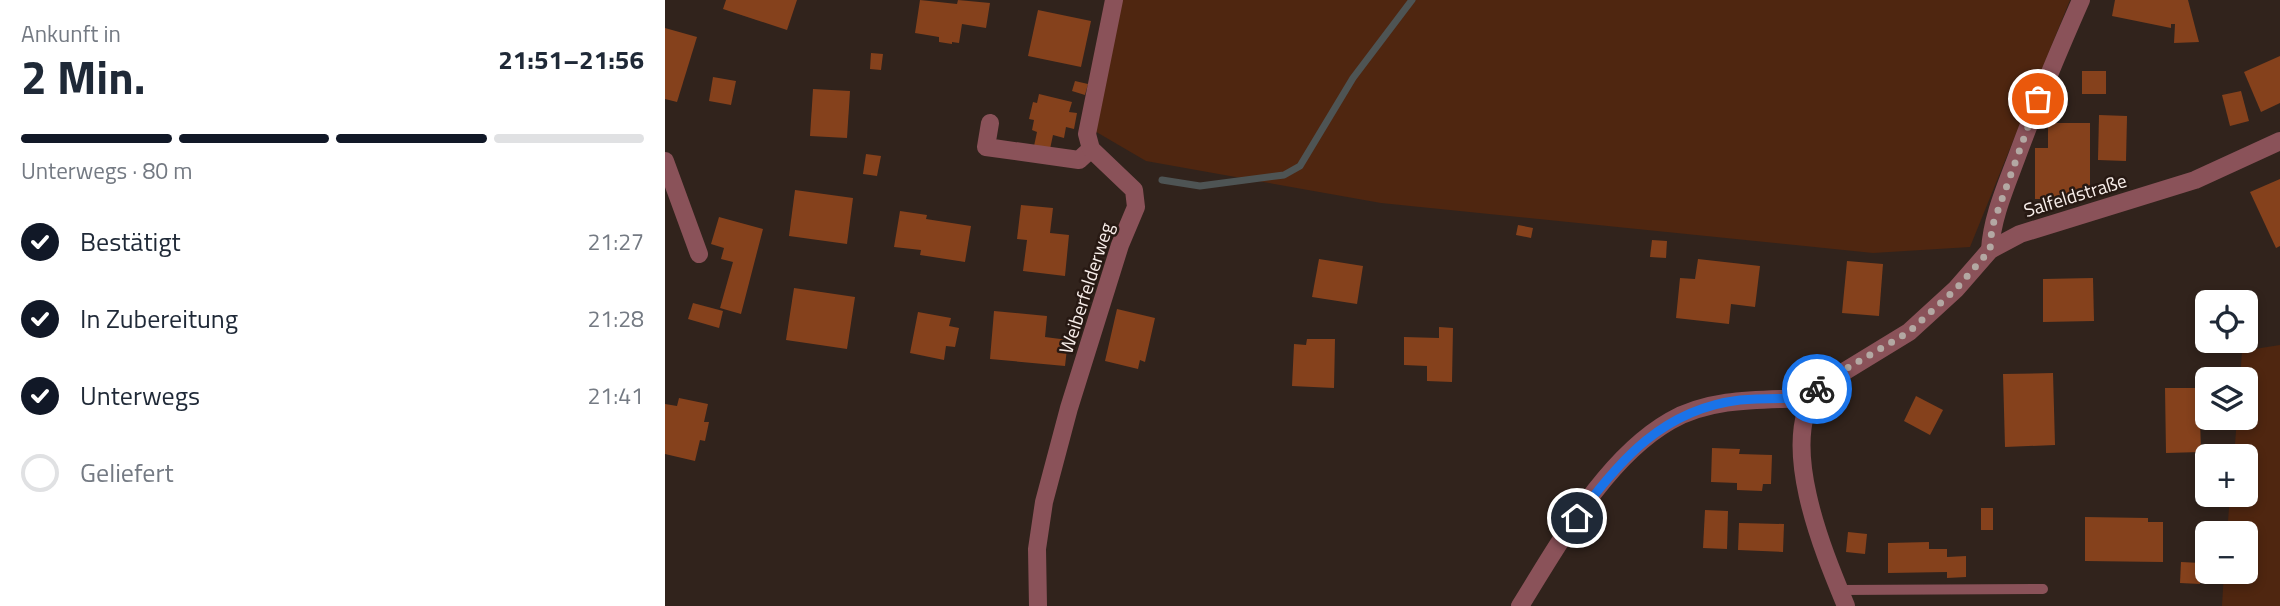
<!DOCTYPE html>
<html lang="de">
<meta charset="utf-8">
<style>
:root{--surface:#fff;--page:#f6f6f7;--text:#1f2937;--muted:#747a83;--line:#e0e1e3;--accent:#111827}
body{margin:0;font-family:"Titillium Web",sans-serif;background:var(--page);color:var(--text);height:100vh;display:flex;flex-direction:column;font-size:26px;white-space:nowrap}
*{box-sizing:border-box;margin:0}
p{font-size:23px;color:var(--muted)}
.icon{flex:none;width:38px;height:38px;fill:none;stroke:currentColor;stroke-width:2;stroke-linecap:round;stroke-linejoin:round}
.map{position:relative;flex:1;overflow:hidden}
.panel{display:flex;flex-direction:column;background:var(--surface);width:665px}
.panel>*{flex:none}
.tools{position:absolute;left:1530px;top:290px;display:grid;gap:14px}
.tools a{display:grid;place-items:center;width:63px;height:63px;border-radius:10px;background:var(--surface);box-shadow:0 4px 10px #0003;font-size:35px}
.pin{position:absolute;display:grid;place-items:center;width:60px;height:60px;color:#fff;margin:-30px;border:4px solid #fff;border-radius:50%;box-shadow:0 2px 7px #0007}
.courier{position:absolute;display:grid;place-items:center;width:70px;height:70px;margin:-35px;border:5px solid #1a73e8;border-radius:50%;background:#fff;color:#222;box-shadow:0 2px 9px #0007}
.head em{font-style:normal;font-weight:700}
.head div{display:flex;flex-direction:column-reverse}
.head{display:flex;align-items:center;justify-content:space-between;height:119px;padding:0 21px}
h1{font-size:46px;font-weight:700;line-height:52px}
.bar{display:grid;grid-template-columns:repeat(4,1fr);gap:10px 7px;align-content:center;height:84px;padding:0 21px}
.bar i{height:9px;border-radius:5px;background:var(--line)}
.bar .current{background:var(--accent)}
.bar p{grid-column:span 4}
ol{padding:0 21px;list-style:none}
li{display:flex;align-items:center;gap:21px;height:77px}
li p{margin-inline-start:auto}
li .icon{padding:7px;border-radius:50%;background:var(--accent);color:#fff;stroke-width:4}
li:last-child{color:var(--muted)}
li i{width:38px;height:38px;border:4px solid var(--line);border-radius:50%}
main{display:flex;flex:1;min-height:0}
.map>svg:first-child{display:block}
</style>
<main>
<section class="panel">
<div class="head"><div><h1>2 Min.</h1><p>Ankunft in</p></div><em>21:51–21:56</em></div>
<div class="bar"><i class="current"></i><i class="current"></i><i class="current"></i><i></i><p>Unterwegs · 80 m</p></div>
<ol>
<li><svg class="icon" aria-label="check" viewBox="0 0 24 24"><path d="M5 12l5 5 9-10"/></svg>Bestätigt<p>21:27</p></li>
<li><svg class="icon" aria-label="check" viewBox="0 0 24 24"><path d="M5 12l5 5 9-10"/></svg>In Zubereitung<p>21:28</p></li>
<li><svg class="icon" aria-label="check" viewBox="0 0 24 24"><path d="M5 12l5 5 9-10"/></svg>Unterwegs<p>21:41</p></li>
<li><i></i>Geliefert</li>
</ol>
</section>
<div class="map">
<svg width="1615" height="606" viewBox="0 0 1615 606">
<rect width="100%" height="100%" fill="#31231c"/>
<g fill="#4f2610">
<path d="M455 0H1405L1305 247 1208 253 716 203 481 161 428 130Z"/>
<path d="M1615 345V606H1557L1559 572H1580V534H1562L1565 495H1580V457H1569L1572 418H1580V380H1575L1577 351Z"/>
</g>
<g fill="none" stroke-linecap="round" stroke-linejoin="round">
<path stroke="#4e5454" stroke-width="7" d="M497 180 535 186 619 175 635 166 688 78 747 0"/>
</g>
<g fill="#85411c">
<path d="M61 0H132L122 30 58 9Z"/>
<path d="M255 0 292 4 293 0 325 3 321 28 297 24 294 43 287 42V44L274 42V37L250 33Z"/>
<path d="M1450 0H1523L1534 42 1509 43 1510 24H1506V28L1447 16Z"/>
<path d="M373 10 426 21 416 67 363 56Z"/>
<path d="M0 28 32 37 12 102 0 99Z"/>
<path d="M206 53 218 54 216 70 205 69Z"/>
<path d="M1615 56V103L1596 112 1579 72Z"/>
<rect x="1417" y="71" width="24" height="23"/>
<path d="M48 77 71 81 66 105 44 101Z"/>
<path d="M410 81 423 84 420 95 407 91Z"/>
<path d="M148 89 185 91 182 138 145 136Z"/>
<path d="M1576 91 1584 121 1565 126 1557 95Z"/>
<path d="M374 94 407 102 404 112 412 113 409 129 401 127 399 138 388 135 385 149 369 146 372 132 367 130 369 120 364 119 368 102 372 103Z"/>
<path d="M1434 115 1462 116 1461 161 1433 160Z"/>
<path d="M1383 123H1425V199H1370V148H1383Z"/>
<path d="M201 154 216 156 212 176 198 174Z"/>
<path d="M1615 179V246L1611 248 1585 192Z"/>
<path d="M130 190 188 198 182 244 124 236Z"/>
<path d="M356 205 388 208 385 233 404 235 400 276 358 271 362 240 352 239Z"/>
<path d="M235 211 262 215 261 219 306 226 300 262 255 255 256 250 229 247Z"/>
<path d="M54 217 98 229 76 314 55 308 68 262 56 259 59 248 46 244Z"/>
<path d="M853 225 868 228 866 238 851 235Z"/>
<path d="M987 240 1002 241 1001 258 985 257Z"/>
<path d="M654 259 698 266 692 304 647 297Z"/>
<path d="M1033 259 1095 266 1090 307 1066 304 1064 324 1011 318 1015 278 1030 279Z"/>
<path d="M1182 261 1218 264 1214 316 1177 313Z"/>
<path d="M1428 278 1429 321 1378 322V279Z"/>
<path d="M129 288 190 297 182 349 121 340Z"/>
<path d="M28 303 58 311 54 328 23 319Z"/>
<path d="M452 309 490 318 480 362 475 360 473 369 440 361Z"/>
<path d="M329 311 382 316 380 337 403 340 400 366 325 359Z"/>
<path d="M253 312 286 318 284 326 294 328 290 347 281 346 279 360 245 353Z"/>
<path d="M774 327 788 328 787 382 762 381V366L739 365V337L774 338Z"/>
<path d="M642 339H670L669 388 627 386 629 344 641 345Z"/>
<path d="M1388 373 1390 445 1340 447 1338 374Z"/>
<path d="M1500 388H1541V420H1535L1536 452 1501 453Z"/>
<path d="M1251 396 1278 410 1265 435 1239 421Z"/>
<path d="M14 398 43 404 39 422H44L40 441 35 440 30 461 0 454V404L12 406Z"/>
<path d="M1047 448 1075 449 1074 454 1107 455 1106 484H1098L1097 491 1072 490V483L1046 482Z"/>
<rect x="1316" y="508" width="12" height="22"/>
<path d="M1040 510 1063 511 1062 549 1038 548Z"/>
<path d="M1420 517 1483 518V522H1498V562L1420 561Z"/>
<path d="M1074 523 1119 524 1118 552 1073 550Z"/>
<path d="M1183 532 1202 534 1200 554 1181 552Z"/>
<path d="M1264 542V549H1282V557L1301 556V577L1282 578V572L1223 573V543Z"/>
<path d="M1516 562 1536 563 1535 584 1515 583Z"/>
</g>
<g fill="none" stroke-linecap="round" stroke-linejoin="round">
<path stroke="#8a5259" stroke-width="10" d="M1174 590 1378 589"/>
<g stroke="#8a5259" stroke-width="18">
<path d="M325 123 321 147 414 160 426 149"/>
<path d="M0 161 34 254"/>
<path d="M1325 250C1327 216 1342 184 1354 151 1373 100 1394 50 1416 0"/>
<path d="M373 606 372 549 379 502 404 408 455 245 471 207 469 190 426 149 422 134 449 0"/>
<path d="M855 606C894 544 939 459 1005 421 1046 397 1099 400 1145 398"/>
<path d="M1181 606C1158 551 1111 439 1154 387L1244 332 1291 289 1325 250 1355 234 1530 180 1615 141"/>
</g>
</g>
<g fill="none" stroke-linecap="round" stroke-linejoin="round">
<path stroke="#b3a8a3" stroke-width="7" stroke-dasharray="0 12.6" d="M1152 389 1167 377 1244 332 1291 289 1325 250 1327 227 1373 99"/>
<path stroke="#1a73e8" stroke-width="9" d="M912 518C955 459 999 409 1075 400 1098 398 1122 399 1145 398L1152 389"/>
</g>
<g text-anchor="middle" stroke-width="5" stroke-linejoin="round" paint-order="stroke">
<g font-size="19" fill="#f9efeb" stroke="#271913">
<text transform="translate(1410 195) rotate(-17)" y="7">Salfeldstraße</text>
<text transform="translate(421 288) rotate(-72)" y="7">Weiberfelderweg</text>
</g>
</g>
</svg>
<div class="tools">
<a><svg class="icon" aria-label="locate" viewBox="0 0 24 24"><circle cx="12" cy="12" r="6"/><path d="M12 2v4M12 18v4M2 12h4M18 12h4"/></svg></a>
<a><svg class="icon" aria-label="layers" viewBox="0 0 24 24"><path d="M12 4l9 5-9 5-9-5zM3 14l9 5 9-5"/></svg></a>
<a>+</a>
<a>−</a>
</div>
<div class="pin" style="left:1373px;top:99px;background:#ea580c"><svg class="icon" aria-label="bag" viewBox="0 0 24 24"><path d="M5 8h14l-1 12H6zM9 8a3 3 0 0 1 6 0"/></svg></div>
<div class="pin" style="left:912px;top:518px;background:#1f2937"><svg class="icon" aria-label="home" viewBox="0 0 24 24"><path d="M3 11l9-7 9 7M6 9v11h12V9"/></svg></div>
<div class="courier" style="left:1152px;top:389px"><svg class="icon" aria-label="bike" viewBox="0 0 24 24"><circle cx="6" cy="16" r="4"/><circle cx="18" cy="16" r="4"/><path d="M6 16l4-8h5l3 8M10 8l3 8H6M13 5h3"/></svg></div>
</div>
</main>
